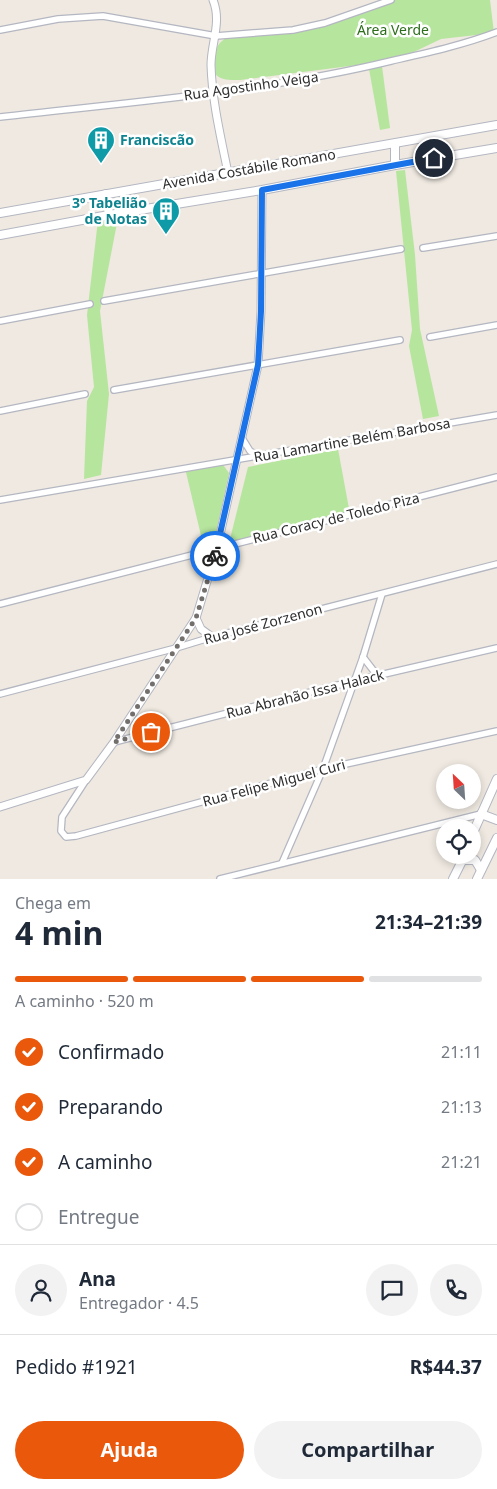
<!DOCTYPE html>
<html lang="pt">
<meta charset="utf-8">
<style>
:root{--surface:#fff;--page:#f2f2f3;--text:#1f2937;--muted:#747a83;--line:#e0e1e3;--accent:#ea580c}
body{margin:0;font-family:"Noto Sans",sans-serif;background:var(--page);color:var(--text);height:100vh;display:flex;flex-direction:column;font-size:19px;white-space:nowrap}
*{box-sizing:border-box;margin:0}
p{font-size:16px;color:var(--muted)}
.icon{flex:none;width:28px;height:28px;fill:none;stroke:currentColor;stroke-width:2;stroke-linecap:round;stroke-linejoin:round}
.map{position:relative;height:879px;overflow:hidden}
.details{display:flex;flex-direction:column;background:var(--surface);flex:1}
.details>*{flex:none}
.needle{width:32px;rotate:335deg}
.buttons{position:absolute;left:436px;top:764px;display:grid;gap:10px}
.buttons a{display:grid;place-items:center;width:45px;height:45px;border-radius:50%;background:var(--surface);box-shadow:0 2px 8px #0003;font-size:25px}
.pin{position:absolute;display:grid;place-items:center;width:42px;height:42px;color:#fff;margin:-21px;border:2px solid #fff;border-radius:50%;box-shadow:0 1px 5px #0007}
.courier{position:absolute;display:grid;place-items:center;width:50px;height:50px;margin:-25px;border:4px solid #1a73e8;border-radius:50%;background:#fff;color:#222;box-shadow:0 1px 6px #0007}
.summary em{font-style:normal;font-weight:700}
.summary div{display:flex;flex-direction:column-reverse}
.summary{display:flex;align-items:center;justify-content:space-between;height:85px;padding:0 15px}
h1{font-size:32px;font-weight:700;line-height:38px}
.bar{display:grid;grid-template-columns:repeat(4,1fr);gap:8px 5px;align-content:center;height:60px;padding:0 15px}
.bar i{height:6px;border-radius:4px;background:var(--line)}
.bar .selected{background:var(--accent)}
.bar p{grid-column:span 4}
.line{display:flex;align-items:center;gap:12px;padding:0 15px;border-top:1px solid var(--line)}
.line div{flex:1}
.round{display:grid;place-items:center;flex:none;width:52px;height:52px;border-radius:26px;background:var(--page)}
ol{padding:0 15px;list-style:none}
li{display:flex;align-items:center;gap:15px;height:55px}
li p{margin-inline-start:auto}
li .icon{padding:5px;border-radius:50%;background:var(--accent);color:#fff;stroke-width:4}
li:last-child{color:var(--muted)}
li i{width:28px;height:28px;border:2px solid var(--line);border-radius:50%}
.action{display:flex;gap:10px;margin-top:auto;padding:10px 15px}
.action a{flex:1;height:58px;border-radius:30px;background:var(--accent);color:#fff;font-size:20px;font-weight:700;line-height:58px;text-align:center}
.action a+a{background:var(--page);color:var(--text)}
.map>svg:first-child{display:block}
</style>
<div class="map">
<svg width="497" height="879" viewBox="0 0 497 879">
<rect width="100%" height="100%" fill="#efe9e1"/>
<g fill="#b6e59e">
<path d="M391 0H490L494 33 441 39 397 60 240 80C230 80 222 81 215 74 215 56 212 43 231 36L308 27Z"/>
<path d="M382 66 390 128 380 130 369 69Z"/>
<path d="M405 170 415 255 420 329 439 416 423 419 409 346 412 330 396 171Z"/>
<path d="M118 218 100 311 109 394 101 475 84 479 87 401 94 387 87 315 98 220Z"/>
<path d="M338 449 350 514 228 547 248 467Z"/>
<path d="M221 462 229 473 215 537 212 542 203 544 185 468Z"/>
</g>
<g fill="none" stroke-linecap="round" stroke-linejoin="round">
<g stroke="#b4b7c1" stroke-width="8">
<g id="minor">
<path d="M0 30 58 19 103 16 216 36 293 30 325 23 391 0"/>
<path d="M0 117C131 102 263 92 391 61 426 53 463 45 497 32"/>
<path d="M423 248 497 236"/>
<path d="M104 301 401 249"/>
<path d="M0 321 90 304"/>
<path d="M430 337 497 325"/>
<path d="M114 390 400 340"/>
<path d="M0 411 85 394"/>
<path d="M242 438 250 451 259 456"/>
<path d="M0 500 497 415"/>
<path d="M0 604 497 477"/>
<path d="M363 657 373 670 380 675"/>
<path d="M0 694 176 648 212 637 497 564"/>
<path d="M114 742 354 681 497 648"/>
<path d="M86 780 62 817 61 831 66 837 76 836 323 769 497 731"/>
<path d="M282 863 323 769 363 657 382 594"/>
<path d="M220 879 481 814"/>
</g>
</g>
<g stroke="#b4b7c1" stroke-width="9">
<g id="tertiary">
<path d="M213 0C222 22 211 43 211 65 212 101 221 138 228 173"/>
<path d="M196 618 201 629 212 637"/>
<path d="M0 807 86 780 114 742 196 618 217 548 258 365 261 311 262 190"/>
</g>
</g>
<g stroke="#b4b7c1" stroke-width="10">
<g id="secondary">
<path d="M395 144V165"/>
<path d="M106 194 109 215"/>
<path d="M0 213 497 125"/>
<path d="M0 235 109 215 262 190 395 165 497 148"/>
<path d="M481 814 497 820"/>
<path d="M472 835 497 779"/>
<path d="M463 860H475L481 870"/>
<path d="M453 879 465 855"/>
<path d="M477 879 497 838"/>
</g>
</g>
<use href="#minor" stroke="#fff" stroke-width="5.5"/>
<use href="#tertiary" stroke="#fff" stroke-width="7"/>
<use href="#secondary" stroke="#fff" stroke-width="8"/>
</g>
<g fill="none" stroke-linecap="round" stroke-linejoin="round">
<path stroke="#726f6d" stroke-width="5" stroke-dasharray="0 9" d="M151 732 114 742 196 618 215 556"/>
<path stroke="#1a73e8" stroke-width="6" d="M215 556 258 365 261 311 262 190 434 158"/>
</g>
<defs>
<g id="building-pin" transform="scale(1.4375)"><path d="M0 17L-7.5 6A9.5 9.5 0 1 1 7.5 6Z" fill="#0f9aa8" stroke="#fff"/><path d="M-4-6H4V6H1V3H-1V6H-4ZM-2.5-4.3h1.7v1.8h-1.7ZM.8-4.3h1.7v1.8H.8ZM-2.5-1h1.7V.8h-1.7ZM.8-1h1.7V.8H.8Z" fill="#fff"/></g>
</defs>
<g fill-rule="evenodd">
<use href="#building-pin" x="101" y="140"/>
<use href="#building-pin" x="166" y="211"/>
</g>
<g text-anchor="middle" stroke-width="5" stroke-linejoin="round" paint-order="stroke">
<g font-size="14" fill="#2c6e1b" stroke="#fff">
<text x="393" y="35">Área Verde</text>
</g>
<g font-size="14" fill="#2e2e2e" stroke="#fff">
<text transform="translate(251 86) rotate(-8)" y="5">Rua Agostinho Veiga</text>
<text transform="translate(249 169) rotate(-10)" y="5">Avenida Costábile Romano</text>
<text transform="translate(352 440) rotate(-10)" y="5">Rua Lamartine Belém Barbosa</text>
<text transform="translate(336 518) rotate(-14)" y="5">Rua Coracy de Toledo Piza</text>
<text transform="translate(263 624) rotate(-15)" y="5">Rua José Zorzenon</text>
<text transform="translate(305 694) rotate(-14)" y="5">Rua Abrahão Issa Halack</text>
<text transform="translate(274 783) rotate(-15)" y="5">Rua Felipe Miguel Curi</text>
</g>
<g font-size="14" font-weight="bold" fill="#0d838f" stroke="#fff" text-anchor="start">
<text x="120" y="145">Franciscão</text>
<text x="147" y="208" text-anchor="end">3º Tabelião<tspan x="147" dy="16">de Notas</tspan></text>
</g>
</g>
</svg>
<div class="buttons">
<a><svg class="needle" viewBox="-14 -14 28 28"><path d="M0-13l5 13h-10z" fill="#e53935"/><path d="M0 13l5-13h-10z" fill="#747a83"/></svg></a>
<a><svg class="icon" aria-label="locate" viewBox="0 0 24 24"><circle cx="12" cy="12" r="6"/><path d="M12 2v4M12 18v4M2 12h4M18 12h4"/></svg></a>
</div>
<div class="pin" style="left:151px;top:732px;background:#ea580c"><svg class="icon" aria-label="bag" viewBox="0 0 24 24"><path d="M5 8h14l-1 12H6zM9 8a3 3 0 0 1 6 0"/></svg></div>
<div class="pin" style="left:434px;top:158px;background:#1f2937"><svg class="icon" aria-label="home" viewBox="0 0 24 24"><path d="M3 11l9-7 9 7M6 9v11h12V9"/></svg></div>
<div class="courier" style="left:215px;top:556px"><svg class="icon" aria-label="bike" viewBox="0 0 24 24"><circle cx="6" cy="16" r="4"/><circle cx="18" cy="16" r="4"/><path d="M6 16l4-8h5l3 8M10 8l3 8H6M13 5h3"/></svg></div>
</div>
<section class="details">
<div class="summary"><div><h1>4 min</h1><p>Chega em</p></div><em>21:34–21:39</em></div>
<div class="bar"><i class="selected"></i><i class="selected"></i><i class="selected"></i><i></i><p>A caminho · 520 m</p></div>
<ol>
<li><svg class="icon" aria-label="check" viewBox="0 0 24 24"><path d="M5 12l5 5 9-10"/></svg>Confirmado<p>21:11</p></li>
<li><svg class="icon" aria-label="check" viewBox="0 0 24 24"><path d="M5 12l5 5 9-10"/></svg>Preparando<p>21:13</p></li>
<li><svg class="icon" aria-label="check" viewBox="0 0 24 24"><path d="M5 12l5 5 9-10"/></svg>A caminho<p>21:21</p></li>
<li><i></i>Entregue</li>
</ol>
<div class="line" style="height:90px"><a class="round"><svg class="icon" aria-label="person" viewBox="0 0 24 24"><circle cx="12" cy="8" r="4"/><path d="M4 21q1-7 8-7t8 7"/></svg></a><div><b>Ana</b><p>Entregador · 4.5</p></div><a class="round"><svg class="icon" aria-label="chat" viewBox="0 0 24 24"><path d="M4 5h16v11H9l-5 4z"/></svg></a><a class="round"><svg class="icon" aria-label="phone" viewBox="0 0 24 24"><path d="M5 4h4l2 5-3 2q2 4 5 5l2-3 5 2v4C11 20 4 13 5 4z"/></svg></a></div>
<div class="line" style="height:65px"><div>Pedido #1921</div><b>R$44.37</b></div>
<div class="action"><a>Ajuda</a><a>Compartilhar</a></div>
</section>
